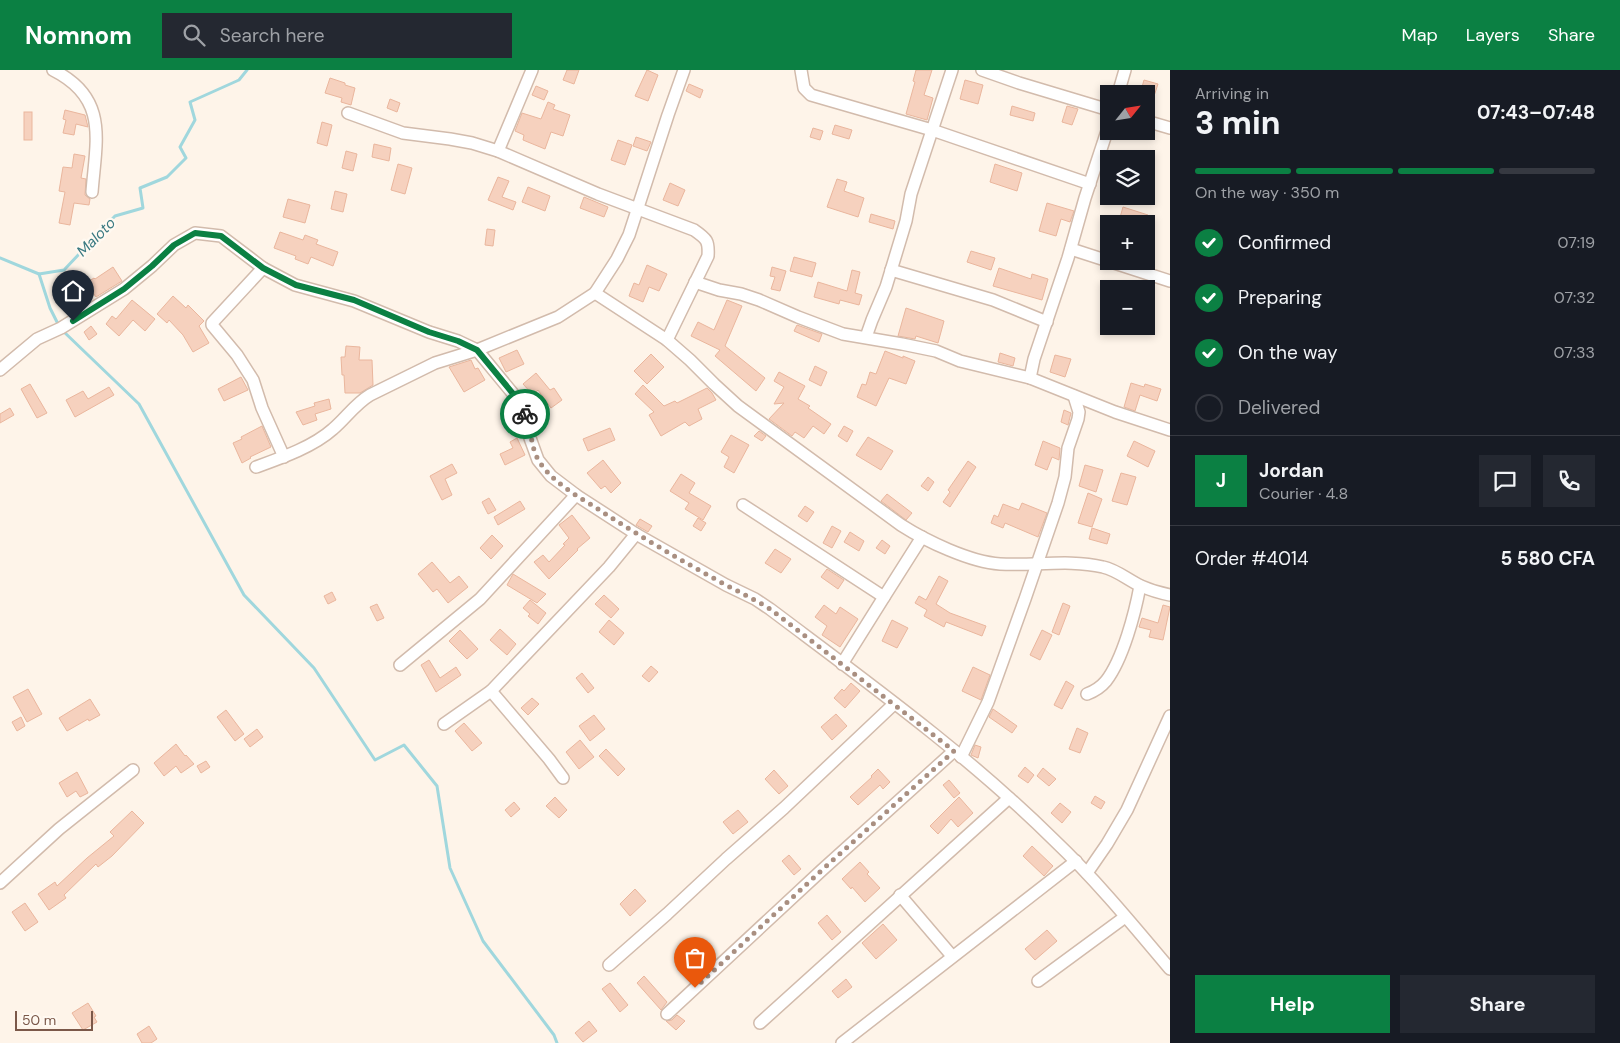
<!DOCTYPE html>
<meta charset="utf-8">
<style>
:root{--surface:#171b24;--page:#242831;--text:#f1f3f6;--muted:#9ea1a6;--line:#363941;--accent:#0b8043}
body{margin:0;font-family:"DM Sans",sans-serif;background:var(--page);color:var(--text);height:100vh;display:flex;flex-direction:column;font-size:19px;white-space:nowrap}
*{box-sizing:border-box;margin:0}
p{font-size:16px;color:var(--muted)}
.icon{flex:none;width:28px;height:28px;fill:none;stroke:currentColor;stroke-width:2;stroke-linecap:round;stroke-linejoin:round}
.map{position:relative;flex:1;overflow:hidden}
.sheet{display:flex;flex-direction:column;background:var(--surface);width:450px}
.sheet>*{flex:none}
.needle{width:32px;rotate:60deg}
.fabs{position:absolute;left:1100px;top:15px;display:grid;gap:10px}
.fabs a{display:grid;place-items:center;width:55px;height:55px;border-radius:0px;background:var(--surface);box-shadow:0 2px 8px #0003;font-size:25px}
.scale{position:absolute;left:15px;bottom:12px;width:78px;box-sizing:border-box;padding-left:5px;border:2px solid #7b5849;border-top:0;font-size:14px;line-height:18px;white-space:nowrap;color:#7b5849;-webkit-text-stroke:4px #fff9f1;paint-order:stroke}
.pin{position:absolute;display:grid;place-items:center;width:42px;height:42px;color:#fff;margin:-51px -21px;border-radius:50% 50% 50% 0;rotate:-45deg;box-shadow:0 0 5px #0007}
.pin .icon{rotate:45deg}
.courier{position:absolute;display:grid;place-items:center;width:50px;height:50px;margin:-25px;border:4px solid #0b8043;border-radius:50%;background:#fff;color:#222;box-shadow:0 1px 6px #0007}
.head em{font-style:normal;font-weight:700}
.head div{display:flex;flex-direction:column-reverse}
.head{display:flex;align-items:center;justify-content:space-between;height:85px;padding:0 25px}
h1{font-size:32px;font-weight:700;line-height:38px}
.bar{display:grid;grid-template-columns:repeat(4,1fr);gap:8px 5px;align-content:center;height:60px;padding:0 25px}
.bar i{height:6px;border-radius:4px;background:var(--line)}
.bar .selected{background:var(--accent)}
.bar p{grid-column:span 4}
.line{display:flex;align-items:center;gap:12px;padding:0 25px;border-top:1px solid var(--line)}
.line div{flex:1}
.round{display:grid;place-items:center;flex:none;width:52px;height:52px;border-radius:0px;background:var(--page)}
ol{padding:0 25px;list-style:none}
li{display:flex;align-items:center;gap:15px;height:55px}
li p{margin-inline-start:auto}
li .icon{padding:5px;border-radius:50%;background:var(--accent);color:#fff;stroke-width:4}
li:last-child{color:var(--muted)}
li i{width:28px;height:28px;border:2px solid var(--line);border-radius:50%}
.action{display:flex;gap:10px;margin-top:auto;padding:10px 25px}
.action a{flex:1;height:58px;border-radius:0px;background:var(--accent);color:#fff;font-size:20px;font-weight:700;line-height:58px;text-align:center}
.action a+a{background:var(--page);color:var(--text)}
header{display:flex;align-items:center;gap:30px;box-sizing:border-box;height:70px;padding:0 25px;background:var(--accent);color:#fff}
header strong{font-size:24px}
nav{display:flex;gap:28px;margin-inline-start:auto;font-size:18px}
.search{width:350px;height:45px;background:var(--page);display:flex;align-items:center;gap:12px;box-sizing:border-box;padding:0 18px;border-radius:0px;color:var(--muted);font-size:19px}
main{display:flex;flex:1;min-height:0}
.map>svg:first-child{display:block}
</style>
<header>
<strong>Nomnom</strong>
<div class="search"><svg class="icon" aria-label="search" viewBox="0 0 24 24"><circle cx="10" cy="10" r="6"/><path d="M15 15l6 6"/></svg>Search here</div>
<nav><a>Map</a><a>Layers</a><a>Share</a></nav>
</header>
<main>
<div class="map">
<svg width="1170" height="973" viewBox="0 0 1170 973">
<rect width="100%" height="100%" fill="#fef4e9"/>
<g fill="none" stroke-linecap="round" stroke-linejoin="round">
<g stroke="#a0d7dd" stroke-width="3">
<path d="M0 188 39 204 64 200 115 146 143 138 140 118 167 107 186 88 180 77 195 50 190 32 239 10 247 0"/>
<path d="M39 204 50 238 59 256"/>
<path d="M63 261 139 334 244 525 314 598 375 690 404 675 437 716 450 798 483 871 554 965 557 973"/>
</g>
</g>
<g fill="#f6d1be" stroke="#eab69d">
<path d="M567 0H579L574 14 563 10Z"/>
<path d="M647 0 658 5 648 31 635 26Z"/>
<path d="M916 0H932L924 25 933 28 927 50 906 44 915 12 913 11Z"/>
<path d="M330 8 345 13V15L355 18 351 35 341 32 342 28 325 23Z"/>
<path d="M965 10 983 15 978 34 960 29Z"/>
<path d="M1144 10 1158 14 1148 44H1146V24H1140Z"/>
<path d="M689 14 703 20 700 28 686 21Z"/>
<path d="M536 16 548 21 544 30 532 25Z"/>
<path d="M390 29 400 33 397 42 387 38Z"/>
<path d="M548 32 555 35 553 39 570 45 563 66 551 62 545 79 523 70 524 65 515 61 522 43 541 49Z"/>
<path d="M1012 36 1035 43 1033 51 1010 45Z"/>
<path d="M1067 36 1078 39 1072 55 1062 52Z"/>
<path d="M65 40 85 45 88 57 76 54 74 65 63 63 66 50 63 49Z"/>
<rect x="24" y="42" width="8" height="28"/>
<path d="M322 52 332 55 327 76 317 73Z"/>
<path d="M835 55 852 60 849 69 832 64Z"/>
<path d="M813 58 823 61 820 70 810 67Z"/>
<path d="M636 67 651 72 647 81 633 76Z"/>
<path d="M618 70 632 75 625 95 611 90Z"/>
<path d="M374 74 391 78 389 91 372 87Z"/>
<path d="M346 81 357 84 353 101 342 98Z"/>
<path d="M74 84 85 86 81 108 86 109 85 125 90 129 89 135 74 133 70 155 59 153 65 122 59 121 63 97 72 98Z"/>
<path d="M398 94 412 98 405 124 391 120Z"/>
<path d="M995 94 1022 103 1017 121 990 112Z"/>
<path d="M498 107 509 111 502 127 516 132 513 140 488 130Z"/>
<path d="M837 109 847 112 844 121 864 128 858 147 827 137Z"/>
<path d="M670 113 685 120 678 136 663 130Z"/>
<path d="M528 117 550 126 545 141 522 132Z"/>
<path d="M335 121 347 124 343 142 331 139Z"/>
<path d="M584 127 608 137 604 147 580 138Z"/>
<path d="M288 129 310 135 305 153 283 147Z"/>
<path d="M1047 133 1074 141 1070 152 1061 149 1056 166 1039 161Z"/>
<path d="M1123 137 1148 145 1146 154H1127L1119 151Z"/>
<path d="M871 144 895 151 893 159 869 152Z"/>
<path d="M487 159 495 160 493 176 485 175Z"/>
<path d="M280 162 303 170 305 165 318 170 316 174 338 182 333 196 311 187 308 194 295 189 296 186 274 178Z"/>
<path d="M971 181 995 188 991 200 967 192Z"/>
<path d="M794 187 816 193 812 207 790 201Z"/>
<path d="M647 195 667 204 659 221 649 217 643 232 629 226 634 213 639 215Z"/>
<path d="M113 197 122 211 96 227 86 213 94 208 95 209Z"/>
<path d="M772 197 786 201 780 221 771 219 775 207 770 206Z"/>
<path d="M999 198 1031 209 1032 204 1048 209 1042 230 993 216Z"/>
<path d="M852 200 860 202 855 223 862 225 859 235 840 230 839 234 814 227 818 212 847 221Z"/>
<path d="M173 226 186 238 188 235 204 251 199 256 209 273 193 282 183 265 169 250 167 253 157 244Z"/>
<path d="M132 230 155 249 145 261 133 250 119 266 106 254 112 246 116 249Z"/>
<path d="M727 230 742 236 725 276 765 308 756 321 715 286 720 280 691 266 698 252 714 260Z"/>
<path d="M906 238 944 251 938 273 916 266 915 269 898 266Z"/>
<path d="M797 255 822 264 819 272 794 261Z"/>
<path d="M91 256 97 264 89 270 84 262Z"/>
<path d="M346 276 360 277 359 290H372L373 315 360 323H345L344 305H342L341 287H345Z"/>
<path d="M517 280 524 294 506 302 499 288Z"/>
<path d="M885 281 903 288V286L915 291 906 314 889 308 876 336 857 327 862 314 866 315 870 302 876 304Z"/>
<path d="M1000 283 1015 288 1013 296 998 292Z"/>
<path d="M651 284 664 297 647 314 634 301Z"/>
<path d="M1055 285 1071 289 1065 307 1050 302Z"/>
<path d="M471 290 475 299 478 298 485 310 464 322 449 297Z"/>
<path d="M815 296 827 302 821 316 809 310Z"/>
<path d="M779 302 805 316 798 329 810 336 808 338 831 354 824 364 813 356 804 368 795 362 792 366 769 349 784 333 774 334 784 317 774 311Z"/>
<path d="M536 303 550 320 554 318 562 330 551 338 538 320 533 325 523 314Z"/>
<path d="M241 307 248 320 224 331 218 319Z"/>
<path d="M1131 313 1144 317 1145 314 1161 319 1157 331 1140 325 1135 341 1124 337Z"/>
<path d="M30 314 47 343 37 348 21 319Z"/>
<path d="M643 315 664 336 675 331 677 333 707 318 712 323 716 330 698 339 702 349 689 356 685 352 661 366 649 345 654 342 635 324Z"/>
<path d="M109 317 114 325 75 347 66 330 83 321 88 329Z"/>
<path d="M329 329 331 339 315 344 317 350 303 355 296 342 315 336 314 333Z"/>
<path d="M10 338 14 345 0 353V344Z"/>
<path d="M1064 340 1071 343 1068 355 1061 352Z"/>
<path d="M262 356 271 377 250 387 251 388 242 393 233 373 242 369 241 367Z"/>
<path d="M844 356 853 361 847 372 838 366Z"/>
<path d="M610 358 615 370 588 381 583 369Z"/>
<path d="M759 361 766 366 762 371 754 366Z"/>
<path d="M731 365 749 375 734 403 724 397 729 387 721 382Z"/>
<path d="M868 367 893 381 881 400 856 385Z"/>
<path d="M517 368 525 385 505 395 500 384 513 378 510 372Z"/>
<path d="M1043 371 1060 378 1059 390 1052 387 1047 400 1035 395Z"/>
<path d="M1134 371 1155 381 1148 397 1127 386Z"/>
<path d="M603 390 621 413 611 423 605 416 601 419 587 403Z"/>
<path d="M968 391 976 397 950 437 943 432 950 422 948 420Z"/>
<path d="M452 394 457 403 445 409 452 425 442 430 430 406Z"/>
<path d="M1085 395 1103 400 1096 422 1079 416Z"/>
<path d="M1121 403 1136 407 1127 435 1112 431Z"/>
<path d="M681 404 695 413 689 423 711 436 703 450 685 439 689 433 670 421Z"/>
<path d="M928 407 934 412 928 421 921 416Z"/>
<path d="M1088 423 1102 429 1092 457 1078 453Z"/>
<path d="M887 424 912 443 906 450 881 431Z"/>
<path d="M489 428 496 440 488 444 482 432Z"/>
<path d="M520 431 525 439 498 455 494 447Z"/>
<path d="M1022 433 1047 443 1038 467 1005 453 1003 458 991 453 994 445 998 447 1003 434 1019 440Z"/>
<path d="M805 436 814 442 807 452 798 446Z"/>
<path d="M572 445 590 468 577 479 578 480 549 509 534 492 543 485 549 492 565 475 563 474 569 468 559 455Z"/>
<path d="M698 448 706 453 701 461 693 456Z"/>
<path d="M640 449 652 456 648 462 636 455Z"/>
<path d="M832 456 841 461 832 478 823 473Z"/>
<path d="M1092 458 1110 464 1107 474 1089 469Z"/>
<path d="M850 462 864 471 859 481 844 472Z"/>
<path d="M492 465 503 476 491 489 480 478Z"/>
<path d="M882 470 890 476 885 484 876 478Z"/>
<path d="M775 479 791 489 781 503 765 493Z"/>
<path d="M432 492 450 513 459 506 468 517 448 533 437 519 433 522 418 504Z"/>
<path d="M827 499 844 510 838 519 821 507Z"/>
<path d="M513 504 546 524 537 533 507 515Z"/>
<path d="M939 506 948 511 936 534 950 543 986 556 982 566 946 552 944 557 924 546 927 540 915 533 919 526 926 530Z"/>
<path d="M332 522 336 530 328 534 324 526Z"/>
<path d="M604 525 619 539 611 548 595 534Z"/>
<path d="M530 530 546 543 538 554 528 546 530 544 523 538Z"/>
<path d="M1063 533 1070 536 1059 565 1052 562Z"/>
<path d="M377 534 384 548 377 551 370 537Z"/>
<path d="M824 535 836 544 840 537 858 549 840 577 822 565 827 556 815 547Z"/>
<path d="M1163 535 1170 537 1163 570 1149 567 1151 560 1139 557 1142 548 1158 553Z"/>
<path d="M609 550 624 563 614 575 599 562Z"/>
<path d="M892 550 908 558 897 578 882 571Z"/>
<path d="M500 559 516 574 507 585 490 570Z"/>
<path d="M460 560 478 579 467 589 449 571Z"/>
<path d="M1042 560 1052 565 1040 590 1030 585Z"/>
<path d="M429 590 440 608 456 597 461 605 436 622 421 595Z"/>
<path d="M651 596 658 602 649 612 642 606Z"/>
<path d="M973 597 990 605 981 630 962 621Z"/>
<path d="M582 603 594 618 588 623 576 608Z"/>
<path d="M1066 611 1074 616 1062 639 1054 635Z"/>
<path d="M851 613 860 621 845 638 834 628 842 619 844 621Z"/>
<path d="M28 619 42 644 27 652 13 627Z"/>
<path d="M532 628 539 634 528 645 521 638Z"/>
<path d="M90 629 100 645 89 651 88 649 67 661 59 648Z"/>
<path d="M993 639 1017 656 1012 663 989 647Z"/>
<path d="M226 640 244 664 235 671 217 647Z"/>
<path d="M836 644 847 656 832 670 821 657Z"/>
<path d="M594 645 605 659 590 671 579 656Z"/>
<path d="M21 647 25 656 17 661 12 652Z"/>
<path d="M464 653 482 673 472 681 455 661Z"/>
<path d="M1077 658 1088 663 1080 683 1069 679Z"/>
<path d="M257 659 263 667 250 677 244 669Z"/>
<path d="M580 670 594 687 579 699 566 682Z"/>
<path d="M176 674 185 686 186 685 194 694 181 703 176 696 164 706 154 693Z"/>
<path d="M975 675 981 677 978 688 971 685Z"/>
<path d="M606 679 625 699 618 706 599 686Z"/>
<path d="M206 691 210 697 201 703 197 696Z"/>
<path d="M1025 697 1034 705 1028 713 1018 706Z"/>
<path d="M1043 698 1056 709 1049 716 1037 706Z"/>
<path d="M878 699 890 712 883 719 880 715 858 735 850 727 872 707 871 706Z"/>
<path d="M774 700 788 716 779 724 765 709Z"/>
<path d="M77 702 88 723 80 727 76 721 67 727 59 713Z"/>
<path d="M949 710 960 723 954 728 943 715Z"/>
<path d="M1095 726 1105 732 1101 739 1091 733Z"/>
<path d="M555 727 567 740 559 748 546 736Z"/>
<path d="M959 727 973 743 958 757 951 749 938 764 930 756Z"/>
<path d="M514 732 520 739 511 747 505 740Z"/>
<path d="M1060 733 1071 742 1062 753 1051 743Z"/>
<path d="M738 740 748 752 733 764 723 752Z"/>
<path d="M132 741 144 753 112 786 98 797 96 794 64 825 66 828 49 840 38 824 55 812 57 816 87 788 114 766 110 762Z"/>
<path d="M1032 776 1053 796 1044 806 1023 786Z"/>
<path d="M789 785 801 799 794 805 782 791Z"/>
<path d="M860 792 869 802 867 804 880 818 865 832 852 817 851 819 842 809Z"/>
<path d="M635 819 646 831 630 846 620 834Z"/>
<path d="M25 833 38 852 25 861 12 842Z"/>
<path d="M827 845 841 862 832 870 818 853Z"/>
<path d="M883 854 897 870 876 889 862 873Z"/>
<path d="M1047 860 1057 871 1035 890 1025 879Z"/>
<path d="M644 906 667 932 661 940 637 913Z"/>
<path d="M846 909 852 917 838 928 832 921Z"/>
<path d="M610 913 628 935 620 942 602 919Z"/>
<path d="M88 933 96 946 94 947 97 952 83 960 72 943Z"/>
<path d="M677 945 685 951 676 960 666 951 672 950Z"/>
<path d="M589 951 597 961 583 972 575 963Z"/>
<path d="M149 956 157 969 151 973H142L137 964Z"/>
</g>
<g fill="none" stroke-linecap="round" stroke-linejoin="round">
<g stroke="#d2bbac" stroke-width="14">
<g id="street">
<path d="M53 0C109 28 96 70 92 122"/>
<path d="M801 0 804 18 811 25 932 60 1090 114"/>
<path d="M982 0 1019 13 1109 40"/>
<path d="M1118 24 1125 0"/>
<path d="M348 43 403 63 450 69 472 73 498 81 598 124 694 160C707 169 709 171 708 186L667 270"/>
<path d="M1146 51 1170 58"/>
<path d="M1109 55 1085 128 1068 188 1034 289 1030 308 1115 342 1170 360"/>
<path d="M498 81 532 0"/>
<path d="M1071 179 1170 211"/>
<path d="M263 198 212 253V255L237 285 253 310 262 338 284 387"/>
<path d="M891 200 993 230 1047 252"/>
<path d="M695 212 719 220 741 224 759 230 798 247 843 264 902 274 936 281 960 291 1030 308"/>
<path d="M595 223 667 270 690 290 714 314 738 336 901 455C926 471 970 492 1000 494 1034 496 1070 489 1103 497 1117 500 1128 510 1141 516 1150 520 1160 523 1170 525"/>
<path d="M866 267 872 250 886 217 906 151 911 124 952 0"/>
<path d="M0 300 37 269 61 258 124 219 152 196 174 175 195 163 221 166 263 198 295 215 354 231 429 262 458 271 477 280 519 331 527 348 530 368 538 390 551 406 576 425 636 464 726 515 755 529 770 539C867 612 967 684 1054 770 1096 810 1133 855 1170 899"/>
<path d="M256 397C281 388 313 377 333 359 346 348 355 334 370 325L435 293 477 280 558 247 595 223 617 189 629 165 668 45 684 0"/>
<path d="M743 435 884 527 922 467"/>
<path d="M842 594 884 527"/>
<path d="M400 595 480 529 576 425"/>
<path d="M491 621 549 689 563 708"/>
<path d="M1087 624C1095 621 1101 617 1106 611 1123 589 1135 543 1140 516"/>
<path d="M444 654 491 621 609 497 636 464"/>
<path d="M961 687 988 632 1025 529 1058 433 1065 407 1068 378 1078 349 1079 342 1074 326"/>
<path d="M1087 803 1107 774 1127 740 1170 646"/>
<path d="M0 813 59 759 133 700"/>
<path d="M900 825 952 886"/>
<path d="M609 895 667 844 726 789 784 738 894 634"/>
<path d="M1038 911 1125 847"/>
<path d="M667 944 822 800 954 681"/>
<path d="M760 953 1009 728"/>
<path d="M842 973 1076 791"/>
</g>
</g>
<use href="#street" stroke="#fff" stroke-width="11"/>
</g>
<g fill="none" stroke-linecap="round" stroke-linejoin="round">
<path stroke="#a98f81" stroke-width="5" stroke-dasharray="0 9" d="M525 344C532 358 530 377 539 391 552 412 577 426 598 439 639 466 682 491 726 515 741 523 756 530 770 539L954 681 822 800 695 918"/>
<path stroke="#0b8043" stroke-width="6" d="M73 251 124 219 152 196 174 175 195 163 221 166 263 198 296 215 354 230 429 262 458 271 477 280 519 331 525 344"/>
</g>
<g text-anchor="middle" stroke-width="4.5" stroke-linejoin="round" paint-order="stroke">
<g font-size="15" font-style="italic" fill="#3b7a82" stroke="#fff9f1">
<text transform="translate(96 167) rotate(-45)" y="5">Maloto</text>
</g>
</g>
</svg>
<div class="fabs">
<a><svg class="needle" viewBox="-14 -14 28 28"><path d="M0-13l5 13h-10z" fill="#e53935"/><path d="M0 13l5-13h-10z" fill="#9ea1a6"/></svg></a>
<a><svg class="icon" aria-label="layers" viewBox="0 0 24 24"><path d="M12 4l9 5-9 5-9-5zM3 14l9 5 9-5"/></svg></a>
<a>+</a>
<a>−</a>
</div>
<div class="scale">50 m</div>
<div class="pin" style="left:695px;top:918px;background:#ea580c"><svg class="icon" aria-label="bag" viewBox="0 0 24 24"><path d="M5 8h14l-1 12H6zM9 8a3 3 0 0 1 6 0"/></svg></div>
<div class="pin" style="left:73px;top:251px;background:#1f2937"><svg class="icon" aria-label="home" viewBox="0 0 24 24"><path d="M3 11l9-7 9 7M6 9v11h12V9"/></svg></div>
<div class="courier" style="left:525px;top:344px"><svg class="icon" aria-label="bike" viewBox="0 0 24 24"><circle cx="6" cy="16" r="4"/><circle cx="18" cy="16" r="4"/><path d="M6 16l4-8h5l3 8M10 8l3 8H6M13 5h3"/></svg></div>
</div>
<section class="sheet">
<div class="head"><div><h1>3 min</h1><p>Arriving in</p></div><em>07:43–07:48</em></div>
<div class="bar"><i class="selected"></i><i class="selected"></i><i class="selected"></i><i></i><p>On the way · 350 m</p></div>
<ol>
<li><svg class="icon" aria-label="check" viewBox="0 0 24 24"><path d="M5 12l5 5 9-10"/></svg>Confirmed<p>07:19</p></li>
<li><svg class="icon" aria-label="check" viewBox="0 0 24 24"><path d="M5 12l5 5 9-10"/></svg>Preparing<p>07:32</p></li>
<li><svg class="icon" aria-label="check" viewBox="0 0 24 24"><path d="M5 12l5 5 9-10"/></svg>On the way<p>07:33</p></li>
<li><i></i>Delivered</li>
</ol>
<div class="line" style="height:90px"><b class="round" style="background:var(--accent);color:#fff">J</b><div><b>Jordan</b><p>Courier · 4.8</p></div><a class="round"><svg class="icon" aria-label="chat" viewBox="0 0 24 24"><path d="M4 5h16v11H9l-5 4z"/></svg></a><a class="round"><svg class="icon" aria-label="phone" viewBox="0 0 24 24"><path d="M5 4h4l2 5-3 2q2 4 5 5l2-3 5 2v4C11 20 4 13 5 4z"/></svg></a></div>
<div class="line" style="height:65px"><div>Order #4014</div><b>5 580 CFA</b></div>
<div class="action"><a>Help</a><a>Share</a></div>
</section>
</main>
